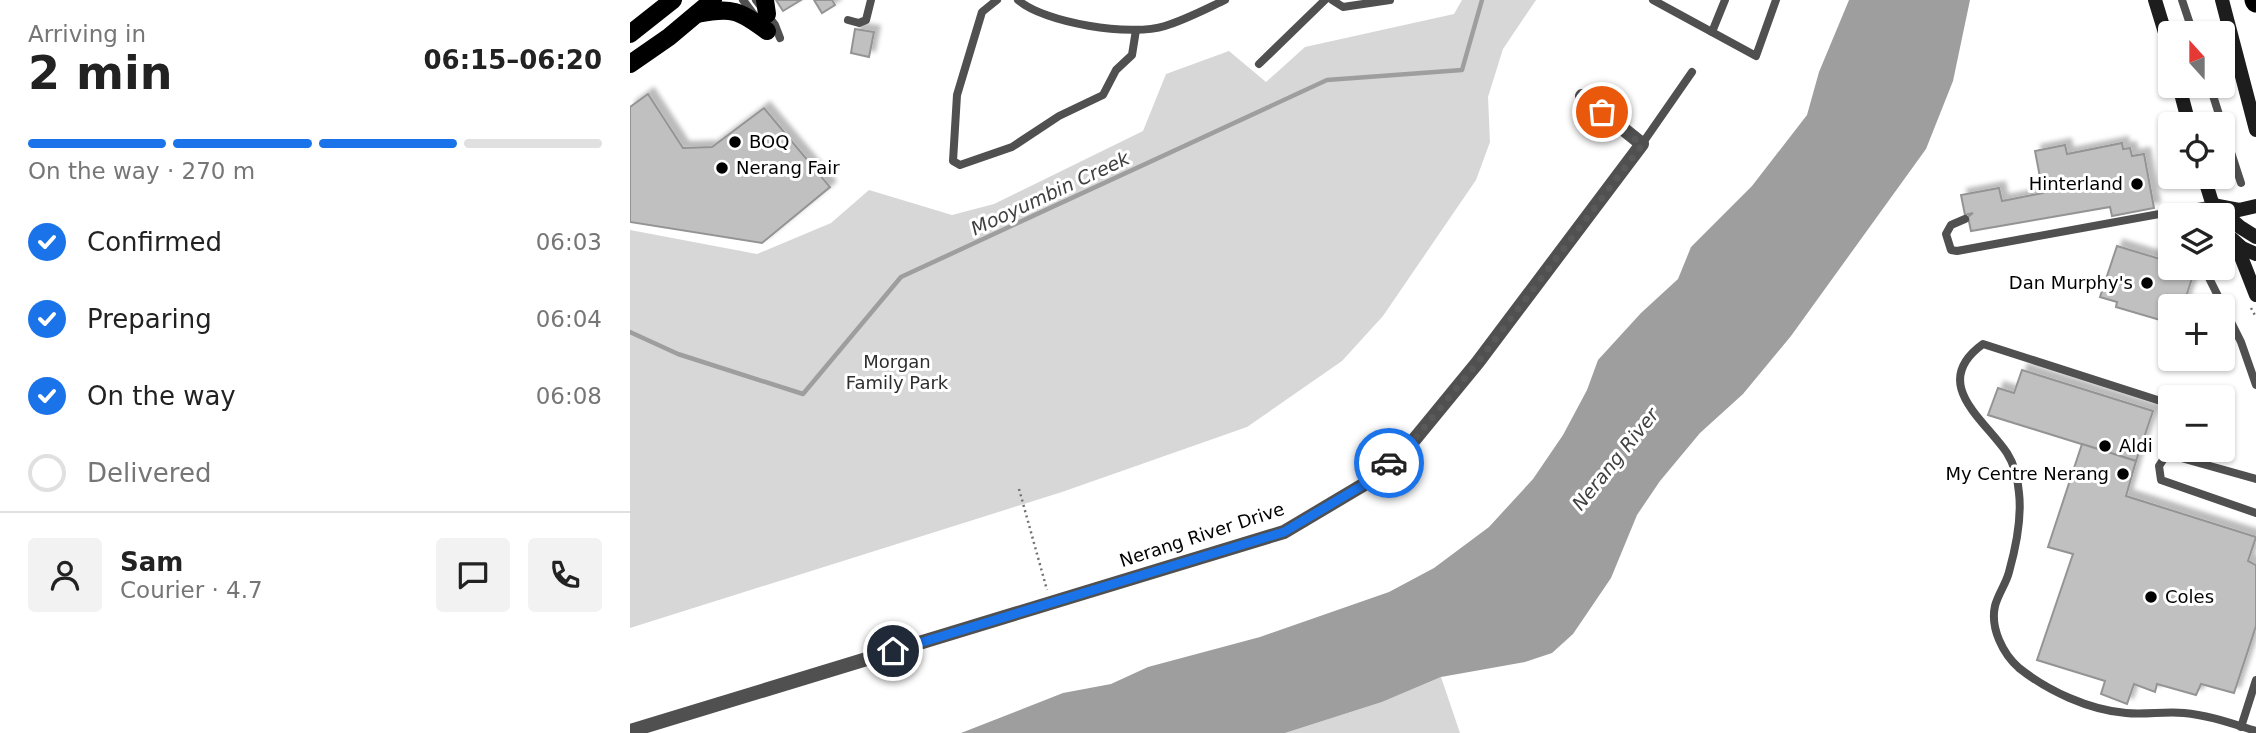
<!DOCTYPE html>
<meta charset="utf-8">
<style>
:root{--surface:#fff;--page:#f2f2f2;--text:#222;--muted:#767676;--line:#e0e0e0;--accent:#1a73e8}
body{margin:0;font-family:"DejaVu Sans",sans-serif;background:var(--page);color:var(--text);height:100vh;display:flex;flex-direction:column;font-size:26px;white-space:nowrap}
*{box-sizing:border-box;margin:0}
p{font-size:23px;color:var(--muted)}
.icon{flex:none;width:38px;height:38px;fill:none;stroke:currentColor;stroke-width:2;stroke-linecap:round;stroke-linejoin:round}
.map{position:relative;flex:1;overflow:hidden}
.details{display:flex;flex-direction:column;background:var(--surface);width:630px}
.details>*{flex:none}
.needle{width:46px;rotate:339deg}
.controls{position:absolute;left:1528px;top:21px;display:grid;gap:14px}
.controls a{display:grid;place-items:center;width:77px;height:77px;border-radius:7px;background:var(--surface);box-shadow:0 2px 5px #0004;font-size:35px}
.pin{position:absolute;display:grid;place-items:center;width:60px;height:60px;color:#fff;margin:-30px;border:4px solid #fff;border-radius:50%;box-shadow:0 2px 7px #0007}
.courier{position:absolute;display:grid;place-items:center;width:70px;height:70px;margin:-35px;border:5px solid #1a73e8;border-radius:50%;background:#fff;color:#222;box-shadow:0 2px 9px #0007}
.head em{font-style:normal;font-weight:700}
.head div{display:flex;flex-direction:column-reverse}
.head{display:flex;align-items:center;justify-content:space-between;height:119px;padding:0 28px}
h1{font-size:46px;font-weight:700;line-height:52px}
.bar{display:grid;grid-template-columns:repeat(4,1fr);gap:10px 7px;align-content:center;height:84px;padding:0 28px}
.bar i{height:9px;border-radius:5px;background:var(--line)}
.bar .selected{background:var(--accent)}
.bar p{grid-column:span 4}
.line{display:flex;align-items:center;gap:18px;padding:0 28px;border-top:2px solid var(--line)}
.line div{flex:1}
.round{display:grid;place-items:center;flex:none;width:74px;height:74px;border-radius:7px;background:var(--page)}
ol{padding:0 28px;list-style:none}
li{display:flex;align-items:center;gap:21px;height:77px}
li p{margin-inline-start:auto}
li .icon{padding:7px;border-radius:50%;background:var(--accent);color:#fff;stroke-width:4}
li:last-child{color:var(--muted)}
li i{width:38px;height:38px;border:4px solid var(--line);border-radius:50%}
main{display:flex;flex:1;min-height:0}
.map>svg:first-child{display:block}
</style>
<main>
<section class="details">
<div class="head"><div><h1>2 min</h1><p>Arriving in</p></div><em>06:15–06:20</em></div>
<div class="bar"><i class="selected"></i><i class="selected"></i><i class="selected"></i><i></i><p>On the way · 270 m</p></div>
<ol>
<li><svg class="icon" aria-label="check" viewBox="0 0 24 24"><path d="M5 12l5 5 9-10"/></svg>Confirmed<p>06:03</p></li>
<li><svg class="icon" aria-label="check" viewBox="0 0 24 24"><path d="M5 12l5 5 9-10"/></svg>Preparing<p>06:04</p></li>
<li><svg class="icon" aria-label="check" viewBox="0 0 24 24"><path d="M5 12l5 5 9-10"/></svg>On the way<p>06:08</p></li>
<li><i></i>Delivered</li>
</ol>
<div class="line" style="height:126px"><a class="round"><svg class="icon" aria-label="person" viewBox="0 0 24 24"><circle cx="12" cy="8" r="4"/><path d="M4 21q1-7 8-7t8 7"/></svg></a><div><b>Sam</b><p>Courier · 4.7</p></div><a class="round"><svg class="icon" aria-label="chat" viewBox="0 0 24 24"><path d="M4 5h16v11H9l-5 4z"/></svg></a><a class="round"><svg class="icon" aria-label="phone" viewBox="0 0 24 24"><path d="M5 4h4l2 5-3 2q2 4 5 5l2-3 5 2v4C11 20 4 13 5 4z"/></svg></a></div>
</section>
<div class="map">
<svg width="1626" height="733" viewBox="0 0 1626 733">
<defs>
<filter id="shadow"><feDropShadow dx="6" dy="-6" stdDeviation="2" flood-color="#0004"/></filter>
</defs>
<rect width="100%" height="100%" fill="#fff"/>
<g fill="#d7d7d7">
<path d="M832 0H906L873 49 858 97 860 142 846 180 753 316 712 361 617 427 432 492 0 628V230L127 254 201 223 239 190 322 215 364 204 513 131 536 74 599 51 636 82 675 47 824 14Z"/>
<path d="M811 677 830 733H655L752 702Z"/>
</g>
<path fill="#9e9e9e" d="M1219 0H1340L1323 81 1296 149 1161 336 1113 394 1070 433 1030 481 1007 515 981 578 943 634 922 653 895 662 811 677 752 702 655 733H331L433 693 481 684 518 667 630 637 759 592 804 568 859 527 903 479 933 435 957 390 968 360 1011 313 1048 279 1061 247 1122 186 1177 115 1189 72Z"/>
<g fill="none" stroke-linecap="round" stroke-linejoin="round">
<path stroke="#9e9e9e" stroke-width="4.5" d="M0 332 48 354 173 394 271 277 697 80 832 70 852 0"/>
</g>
<g fill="#c0c0c0" stroke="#949494" stroke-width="2" filter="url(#shadow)">
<path d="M146 0H171L153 11Z"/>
<path d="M184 0H202L205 5 192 13Z"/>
<path d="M225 29 244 32 239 57 221 53Z"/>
<path d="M18 94 53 148 82 147 134 108 200 187 132 243 0 222V107Z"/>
<path d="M1492 143 1493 149 1500 148 1502 156 1514 154 1524 208 1482 216 1480 207 1341 231 1338 217 1343 213 1335 215 1331 195 1369 188 1372 201 1413 193 1405 151 1435 145 1437 154Z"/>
<path d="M1487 246 1540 262V268L1565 269 1553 306H1540V323L1486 307 1487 302 1470 297Z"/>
<path d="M1392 370 1523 411 1506 461 1358 415 1368 388 1384 393Z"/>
<path d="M1452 444 1506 461 1496 496 1626 537 1618 561 1626 565V626L1604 693 1571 684 1566 695 1527 684 1525 692 1504 684 1497 704 1471 694 1475 681 1407 660 1443 554 1418 547Z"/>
</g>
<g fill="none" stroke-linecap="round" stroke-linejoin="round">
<g stroke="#727272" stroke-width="2.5" stroke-dasharray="2 3.5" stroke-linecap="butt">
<path d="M1592 253 1597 262"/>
<path d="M1621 308 1626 317"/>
<path d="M389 489 417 590"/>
</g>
<g stroke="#505050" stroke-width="8">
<path d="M113 0 125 16"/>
<path d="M126 0 145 25 150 38"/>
<path d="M367 0 352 12 327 95 323 161 330 165 382 147 429 116 473 95 486 70 502 55 506 30"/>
<path d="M388 0C414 23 501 37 535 26 555 20 576 9 595 0"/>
<path d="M702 0 713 7 760 0"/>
<path d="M1023 0 1126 56 1146 0"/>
<path d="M1552 0 1563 33"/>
<path d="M218 20 229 23 236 20 241 0"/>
<path d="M1082 32 1095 0"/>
<path d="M629 64 695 0"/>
<path d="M1580 86 1592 124"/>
<path d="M1592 125 1611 183"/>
<path d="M1012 144 1062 72"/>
<path d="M1335 219 1321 225 1316 234 1321 250 1327 251 1584 204"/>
<path d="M1574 268 1611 342 1626 385"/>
<path d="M1540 404 1353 344C1299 383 1354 419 1377 453 1384 464 1388 480 1389 493 1392 519 1386 547 1379 572 1376 584 1368 594 1365 606 1360 628 1373 654 1389 668 1418 691 1459 710 1496 713 1515 715 1535 711 1554 713 1578 715 1603 724 1626 731"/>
<path d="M1626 479 1537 454 1529 466 1531 480 1626 513"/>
<path d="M1611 727 1626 680"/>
</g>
<path stroke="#505050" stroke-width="14" d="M0 731 654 532 733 485 784 440 848 362 1012 144 952 96"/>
<g stroke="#1d1d1d" stroke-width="14">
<path d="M1525 0 1540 49"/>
<path d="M1592 0 1626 130"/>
<path d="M1549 86 1559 124"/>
<path d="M1574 177 1585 212"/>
<path d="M1584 204 1610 227 1626 237"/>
<path d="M1588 206 1609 210 1626 206"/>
<path d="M1592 230 1612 248 1626 254"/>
<path d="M1606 244 1626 295"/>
</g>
<g stroke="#000" stroke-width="18">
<path d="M135 0 137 14"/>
<path d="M67 14C102 7 109 10 137 31"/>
<path d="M0 34 43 0"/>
<path d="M0 64 39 37 83 0"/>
</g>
<path stroke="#000" stroke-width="21" d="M1625 0 1626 2"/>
</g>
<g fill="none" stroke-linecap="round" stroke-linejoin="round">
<path stroke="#595959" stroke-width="7" stroke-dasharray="0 12.6" d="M759 463 784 440 848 362 1012 145 972 112"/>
<path stroke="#1a73e8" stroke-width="9" d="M263 651 654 532 733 485 759 463"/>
</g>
<g fill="#000" stroke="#fff" stroke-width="2.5">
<circle cx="105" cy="142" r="7"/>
<circle cx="92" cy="168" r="7"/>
<circle cx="1507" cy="184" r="7"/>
<circle cx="1517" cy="283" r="7"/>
<circle cx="1475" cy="446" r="7"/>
<circle cx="1493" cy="474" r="7"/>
<circle cx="1521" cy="597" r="7"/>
</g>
<g text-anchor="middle" stroke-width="6" stroke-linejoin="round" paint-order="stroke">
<g font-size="18" fill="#000" stroke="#fff" text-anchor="start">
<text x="119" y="148">BOQ</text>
<text x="106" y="174">Nerang Fair</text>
<text x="1493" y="190" text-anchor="end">Hinterland</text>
<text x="1503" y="289" text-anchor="end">Dan Murphy's</text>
<text x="1489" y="452">Aldi</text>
<text x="1479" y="480" text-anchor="end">My Centre Nerang</text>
<text x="1535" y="603">Coles</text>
</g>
<g font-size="18" fill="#2e2e2e" stroke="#fff">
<text x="267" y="368">Morgan<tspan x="267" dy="21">Family Park</tspan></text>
</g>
<g font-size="18" fill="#000" stroke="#fff">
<text transform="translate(572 535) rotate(-18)" y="6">Nerang River Drive</text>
</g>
<g font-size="19" font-style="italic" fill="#3f3f3f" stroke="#fff">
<text transform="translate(420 193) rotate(-25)" y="7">Mooyumbin Creek</text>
<text transform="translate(985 459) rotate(-51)" y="7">Nerang River</text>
</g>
</g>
</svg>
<div class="controls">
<a><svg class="needle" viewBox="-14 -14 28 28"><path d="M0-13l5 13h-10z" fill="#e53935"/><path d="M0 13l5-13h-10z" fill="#767676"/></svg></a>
<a><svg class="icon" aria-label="locate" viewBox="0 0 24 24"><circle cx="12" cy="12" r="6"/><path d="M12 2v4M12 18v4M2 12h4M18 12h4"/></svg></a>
<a><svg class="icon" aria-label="layers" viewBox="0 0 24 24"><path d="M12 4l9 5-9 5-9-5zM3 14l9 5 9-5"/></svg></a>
<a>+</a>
<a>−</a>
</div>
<div class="pin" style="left:972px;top:112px;background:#ea580c"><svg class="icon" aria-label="bag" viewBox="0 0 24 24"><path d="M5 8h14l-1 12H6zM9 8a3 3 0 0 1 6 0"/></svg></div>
<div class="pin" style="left:263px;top:651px;background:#1f2937"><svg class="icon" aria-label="home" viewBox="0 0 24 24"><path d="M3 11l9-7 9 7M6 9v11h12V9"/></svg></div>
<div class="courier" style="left:759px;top:463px"><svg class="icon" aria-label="car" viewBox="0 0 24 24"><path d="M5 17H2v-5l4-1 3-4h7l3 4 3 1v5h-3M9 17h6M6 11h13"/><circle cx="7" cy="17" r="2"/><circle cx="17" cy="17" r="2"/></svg></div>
</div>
</main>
